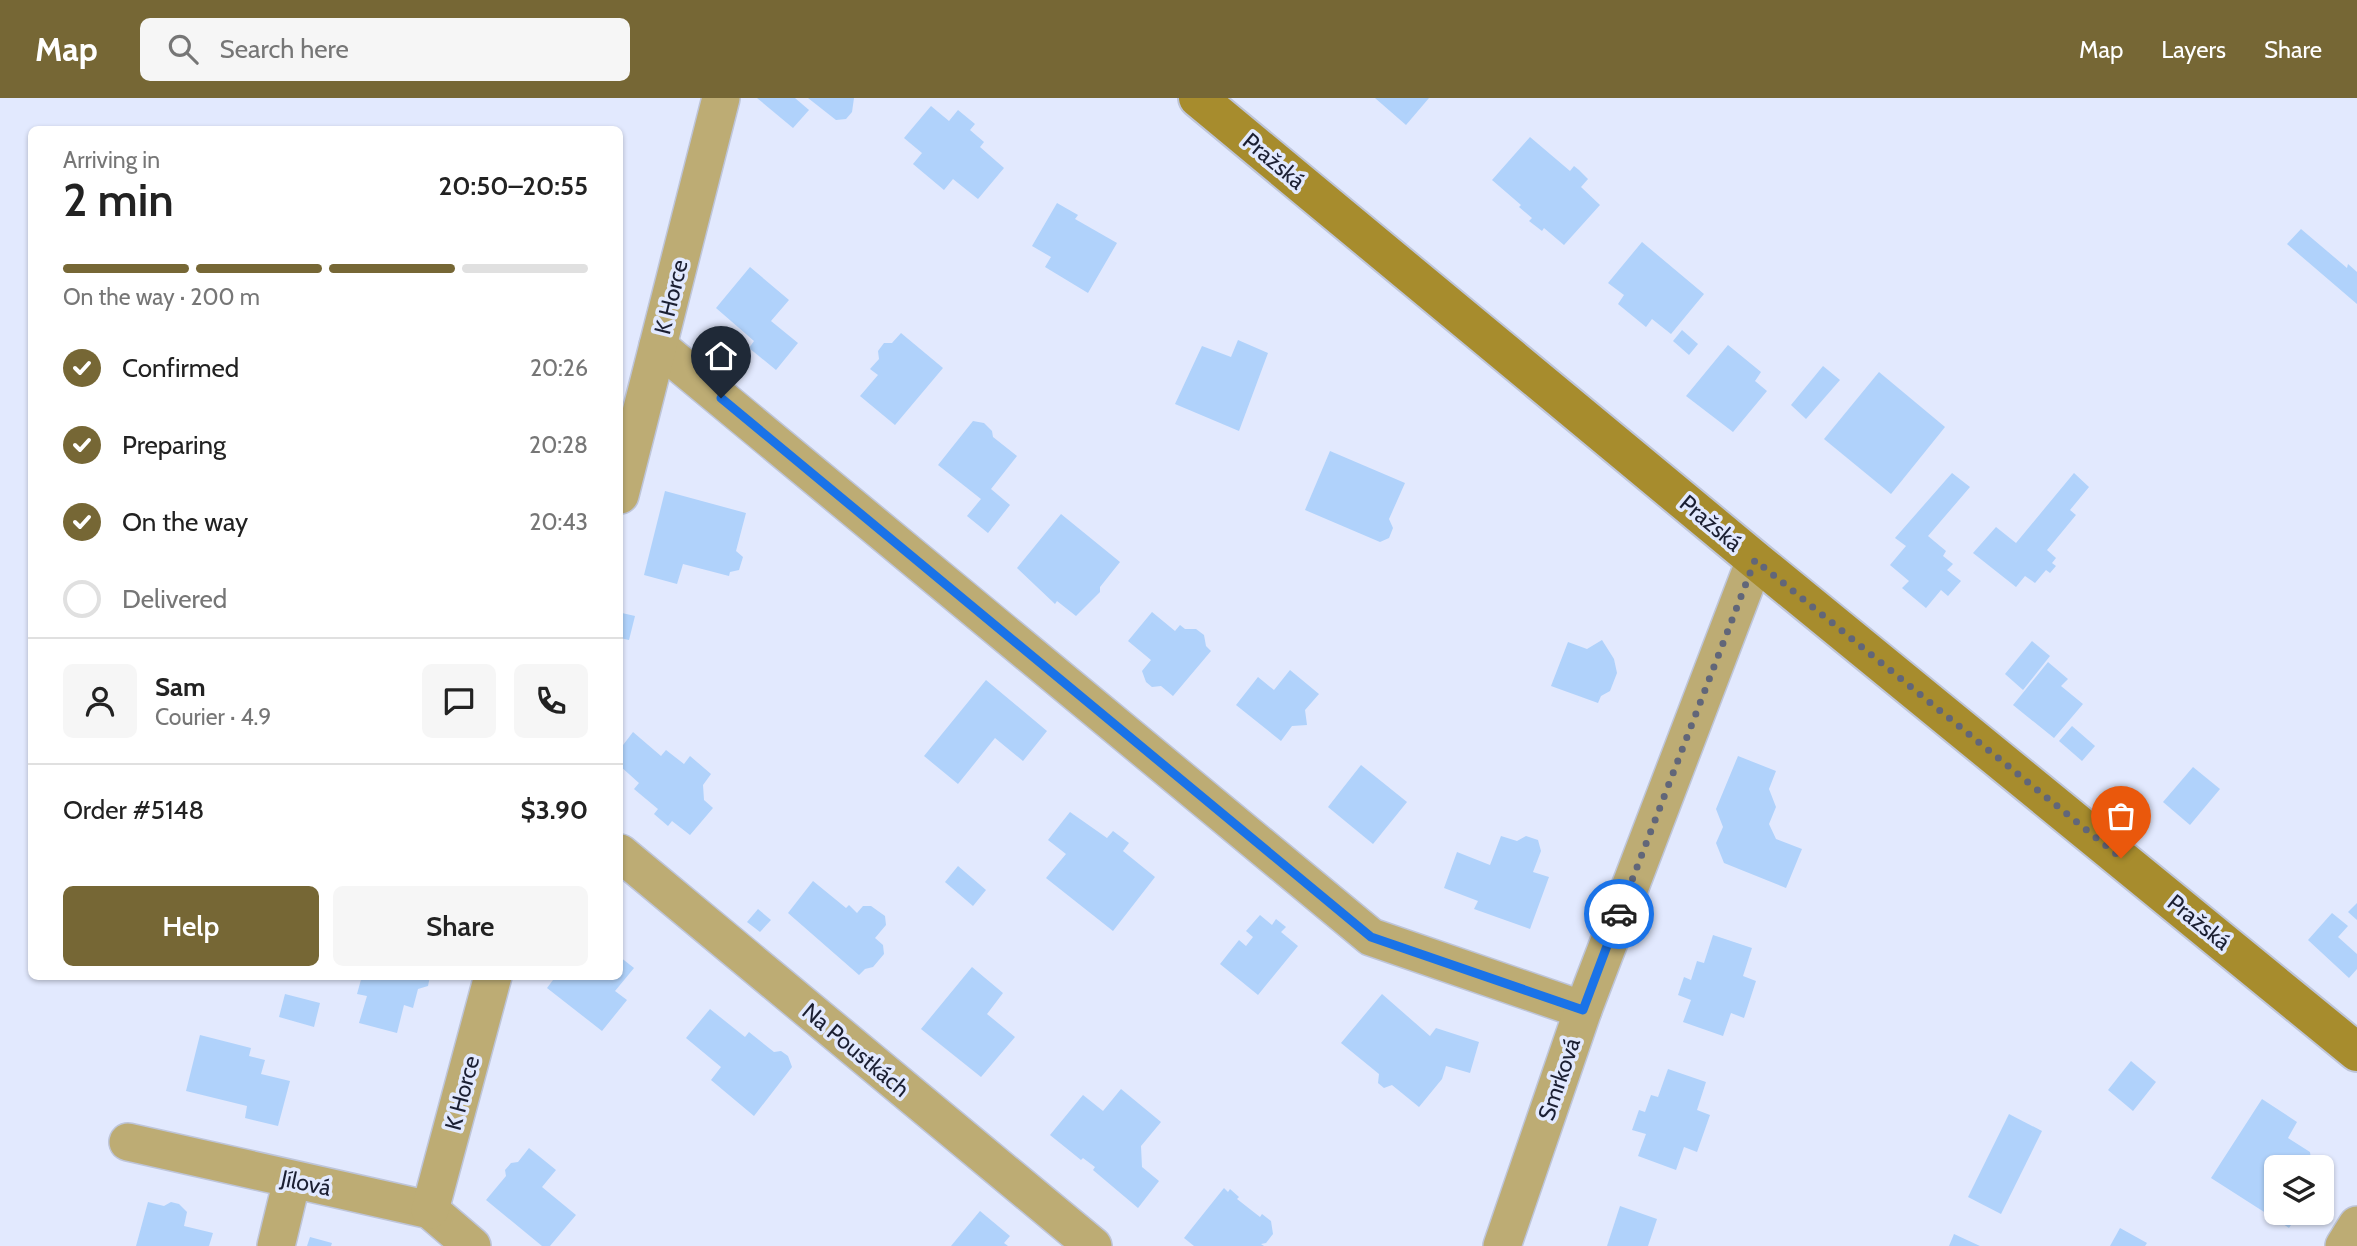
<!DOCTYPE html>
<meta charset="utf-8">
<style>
:root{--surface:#fff;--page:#f6f6f6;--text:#222;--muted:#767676;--line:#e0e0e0;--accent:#766735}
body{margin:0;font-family:Cabin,sans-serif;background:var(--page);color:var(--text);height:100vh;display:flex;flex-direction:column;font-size:26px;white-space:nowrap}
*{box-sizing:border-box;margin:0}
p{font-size:23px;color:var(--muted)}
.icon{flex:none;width:38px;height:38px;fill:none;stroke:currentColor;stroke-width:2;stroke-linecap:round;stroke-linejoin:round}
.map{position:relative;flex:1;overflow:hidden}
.details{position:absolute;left:28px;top:28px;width:595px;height:854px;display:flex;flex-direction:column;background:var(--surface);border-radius:10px;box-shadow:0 2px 5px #0004}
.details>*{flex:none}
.controls{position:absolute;left:2264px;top:1057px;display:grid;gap:14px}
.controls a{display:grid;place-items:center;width:70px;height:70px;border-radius:10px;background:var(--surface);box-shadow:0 2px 5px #0004;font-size:35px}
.pin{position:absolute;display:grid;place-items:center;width:60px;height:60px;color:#fff;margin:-72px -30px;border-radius:50% 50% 50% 0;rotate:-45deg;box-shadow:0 0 7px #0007}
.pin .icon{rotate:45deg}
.courier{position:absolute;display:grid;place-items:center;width:70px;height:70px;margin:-35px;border:5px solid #1a73e8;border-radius:50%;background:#fff;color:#222;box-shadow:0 2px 9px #0007}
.headline em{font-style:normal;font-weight:600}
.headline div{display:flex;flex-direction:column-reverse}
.headline{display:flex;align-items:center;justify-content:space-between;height:119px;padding:0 35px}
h1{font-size:46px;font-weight:600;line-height:52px}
.bar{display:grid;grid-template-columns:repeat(4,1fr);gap:10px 7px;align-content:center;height:84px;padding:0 35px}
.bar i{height:9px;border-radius:5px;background:var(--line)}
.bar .current{background:var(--accent)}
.bar p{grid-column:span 4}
.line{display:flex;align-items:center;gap:18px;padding:0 35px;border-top:2px solid var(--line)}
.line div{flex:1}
.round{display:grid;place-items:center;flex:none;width:74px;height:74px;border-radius:10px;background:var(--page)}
ol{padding:0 35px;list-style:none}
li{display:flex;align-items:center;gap:21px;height:77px}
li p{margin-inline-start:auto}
li .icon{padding:7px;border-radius:50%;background:var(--accent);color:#fff;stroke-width:4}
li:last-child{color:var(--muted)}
li i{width:38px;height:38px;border:4px solid var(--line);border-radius:50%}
.cta{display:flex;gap:14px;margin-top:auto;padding:14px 35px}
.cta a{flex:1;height:80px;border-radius:10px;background:var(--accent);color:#fff;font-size:28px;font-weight:600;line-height:80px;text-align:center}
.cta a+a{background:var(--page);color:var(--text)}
header{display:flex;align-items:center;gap:42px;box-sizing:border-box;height:98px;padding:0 35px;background:var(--accent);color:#fff}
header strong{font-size:33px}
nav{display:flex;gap:38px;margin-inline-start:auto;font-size:24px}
.search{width:490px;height:63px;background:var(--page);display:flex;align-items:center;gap:18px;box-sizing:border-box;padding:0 24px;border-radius:10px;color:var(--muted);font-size:26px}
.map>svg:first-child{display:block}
</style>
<header>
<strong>Map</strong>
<div class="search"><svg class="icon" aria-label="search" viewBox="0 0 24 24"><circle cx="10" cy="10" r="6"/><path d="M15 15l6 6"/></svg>Search here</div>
<nav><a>Map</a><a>Layers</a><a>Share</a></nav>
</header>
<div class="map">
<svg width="2357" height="1148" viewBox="0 0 2357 1148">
<rect width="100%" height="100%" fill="#e2e9fe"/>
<g fill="#b0d2fb">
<path d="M757 0H795L809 12 793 30Z"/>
<path d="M808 0H854L852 14 846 21 836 22Z"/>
<path d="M1375 0H1429L1406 27Z"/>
<path d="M931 8 949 23 958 12 975 26 970 32 984 44 980 49 1004 70 978 101 953 81 944 92 913 66 922 55 904 40Z"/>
<path d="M1530 39 1570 73 1574 68 1579 72 1588 81 1581 89 1600 107 1564 147 1544 130 1542 133 1529 123 1532 120 1519 109 1521 107 1492 82Z"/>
<path d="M1057 105 1078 117 1075 121 1117 145 1088 195 1045 169 1051 159 1032 148Z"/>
<path d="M2301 131 2347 170 2348 166 2357 174V206L2287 146Z"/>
<path d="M1642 144 1704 196 1671 236 1652 221 1646 229 1618 206 1624 197 1608 185Z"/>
<path d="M750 169 789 202 771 223 798 245 776 272 749 250 754 243 716 210Z"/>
<path d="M1682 232 1698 246 1689 257 1673 243Z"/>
<path d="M901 235 943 270 895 327 860 298 878 277 870 271 879 261 878 253 884 245H892Z"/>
<path d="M1238 242 1268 255 1239 333 1175 306 1202 248 1231 259Z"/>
<path d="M1728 247 1761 274 1755 283 1767 293 1733 334 1686 298Z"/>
<path d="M1823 268 1840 282 1806 321 1791 307Z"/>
<path d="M1879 274 1945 329 1891 396 1824 341Z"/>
<path d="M973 323 984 325 992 333 993 339 1017 358 991 391 1010 407 988 435 967 418 981 401 938 367Z"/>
<path d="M1330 353 1405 385 1389 421 1393 430 1389 440 1380 444 1305 412Z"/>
<path d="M1952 375 1970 389 1928 438 1946 453 1943 458 1953 466 1947 472 1961 483 1948 498 1941 492 1926 510 1902 490 1909 483 1890 467 1906 448 1895 440Z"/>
<path d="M2074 375 2089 389 2070 412 2076 417 2047 452 2056 460 2052 465 2056 468 2050 475 2046 472 2035 485 2025 478 2016 489 1973 455 1996 429 2016 445Z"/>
<path d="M665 393 746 415 736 453 743 459 739 472 730 474 729 478 683 466 677 486 644 477Z"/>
<path d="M1061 416 1120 464 1100 489V494L1076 518 1057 503 1055 506 1017 470Z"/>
<path d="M1152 514 1175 533 1180 527 1185 531H1196L1204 537 1206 548 1211 553 1173 598 1161 588 1152 589 1146 584 1142 573 1151 562 1128 543Z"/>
<path d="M622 515 635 518 629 542 620 540Z"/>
<path d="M1602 542 1614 561 1617 575 1610 593 1601 598 1598 605 1551 588 1568 544 1587 551Z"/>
<path d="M2032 543 2050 558 2023 592 2005 576Z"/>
<path d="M2048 564 2068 581 2061 588 2083 606 2054 640 2013 607Z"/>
<path d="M1290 572 1319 596 1305 612 1307 627 1292 628 1281 643 1236 607 1258 579 1274 592Z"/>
<path d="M986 582 1047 633 1023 663 995 640 958 686 924 658Z"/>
<path d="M2072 628 2095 648 2082 663 2059 643Z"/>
<path d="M633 634 661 658 666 652 684 666 690 658 711 676 703 687 704 702 713 710 690 737 672 723 668 728 654 716 658 711 634 691 639 685 620 668V651Z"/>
<path d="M1738 658 1776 673 1769 691 1776 709 1769 726 1776 741 1802 751 1786 790 1724 765 1716 745 1723 729 1716 711Z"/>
<path d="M1361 667 1407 704 1373 746 1328 709Z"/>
<path d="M2193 669 2220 691 2190 727 2163 704Z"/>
<path d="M1070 714 1107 740 1113 733 1129 745 1123 753 1155 779 1113 833 1046 780 1066 756 1048 742Z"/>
<path d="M1501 738 1517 743 1526 738 1538 742 1541 753 1533 774 1549 779 1530 831 1474 811 1478 803 1444 790 1457 754 1490 767Z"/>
<path d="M958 768 986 792 973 808 945 784Z"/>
<path d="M813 783 846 810 849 807 857 815 863 808H871L885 818 886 827 875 840 883 847 884 856 873 869 865 871 859 877 788 815Z"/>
<path d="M2357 805V822L2348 814Z"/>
<path d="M758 811 771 822 760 834 747 824Z"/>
<path d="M2332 815 2348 828 2338 839 2357 856V871L2349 880 2308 842Z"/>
<path d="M1260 817 1272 827 1276 821 1286 829 1281 834 1298 848 1258 897 1220 866 1239 842 1246 848 1253 839 1246 833Z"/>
<path d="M1713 837 1752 850 1743 878 1756 883 1744 920 1731 915 1723 938 1683 924 1691 902 1678 897 1684 879 1691 882 1697 863 1704 865Z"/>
<path d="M620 859 634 870 615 893 627 902 602 933 547 890 556 878H620Z"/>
<path d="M972 869 1003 895 987 916 1015 939 981 979 921 931Z"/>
<path d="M362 878H430L428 888 418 891 413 910 404 907 397 935 359 925 367 898 357 896Z"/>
<path d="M285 896 320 905 314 929 279 919Z"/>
<path d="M1382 896 1430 938 1436 930 1479 944 1470 975 1446 968 1442 981 1419 1009 1392 987 1384 990 1378 985 1379 976 1341 945Z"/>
<path d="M710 911 745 939 749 934 774 954 781 953 788 958 792 969 754 1018 711 982 721 969 686 940Z"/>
<path d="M200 937 251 950 249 958 265 962 261 976 290 983 278 1028 245 1020 247 1008 186 993Z"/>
<path d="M2131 963 2156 984 2133 1013 2108 992Z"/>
<path d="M1668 971 1706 984 1697 1012 1710 1017 1697 1054 1684 1049 1676 1072 1638 1058 1646 1036 1632 1032 1639 1012 1645 1014 1651 997 1658 999Z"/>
<path d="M1121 991 1161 1024 1141 1048 1142 1069 1159 1083 1138 1110 1093 1072 1095 1069 1083 1060 1081 1062 1050 1037 1083 997 1103 1013Z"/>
<path d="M2262 1001 2297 1024 2288 1040 2310 1054 2311 1061 2306 1069H2277V1115H2299L2289 1130 2211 1080Z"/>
<path d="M2009 1016 2042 1033 2001 1116 1968 1099Z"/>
<path d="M529 1050 556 1072 542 1089 576 1117 550 1148H542L486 1102 506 1078 505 1072 511 1065 518 1064Z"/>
<path d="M2322 1085 2328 1094 2322 1104Z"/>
<path d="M1224 1090 1228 1094 1230 1091 1239 1099 1237 1101 1260 1119 1262 1116 1271 1123 1273 1136 1266 1145 1261 1146 1264 1148H1194L1184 1140Z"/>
<path d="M148 1104 164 1108 171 1104 179 1106 187 1114 184 1128 213 1135 209 1148H136Z"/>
<path d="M1620 1108 1657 1121 1648 1148H1607Z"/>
<path d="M980 1113 1010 1138 1004 1145 1008 1148H951Z"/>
<path d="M2120 1130 2147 1145 2145 1148H2110Z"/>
<path d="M1954 1136 1980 1148H1949Z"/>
<path d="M310 1139 332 1145 331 1148H307Z"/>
</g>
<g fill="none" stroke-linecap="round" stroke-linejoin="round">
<g stroke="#bec5d9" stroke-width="40">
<g id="minor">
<path d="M658 248 1371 839 1583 912"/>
<path d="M620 397 721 0"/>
<path d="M620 755 1093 1148"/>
<path d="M128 1044 430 1112 472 1148"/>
<path d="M430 1112 493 878"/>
<path d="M276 1148 292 1082"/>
<path d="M1502 1148 1583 912 1755 462"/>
<path d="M2344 1148 2357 1127"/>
</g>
</g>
<g stroke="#bec5d9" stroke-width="42">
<path id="secondary" d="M1198 0 1755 462 2357 954"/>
</g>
<use href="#minor" stroke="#bdac74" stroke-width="37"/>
<use href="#secondary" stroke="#a78c2d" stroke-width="38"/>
</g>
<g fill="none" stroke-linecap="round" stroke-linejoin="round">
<path stroke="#616679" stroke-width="7" stroke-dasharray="0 12.6" d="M1619 816 1755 462 2121 760"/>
<path stroke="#1a73e8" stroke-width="9" d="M721 300 1371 839 1583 912 1619 816"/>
</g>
<g text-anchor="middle" stroke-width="7" stroke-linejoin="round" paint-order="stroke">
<g font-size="23" fill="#1b1f32" stroke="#e2e9fe">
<text transform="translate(1274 63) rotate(40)" y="8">Pražská</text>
<text transform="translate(671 199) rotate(-76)" y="8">K Horce</text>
<text transform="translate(1711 425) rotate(40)" y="8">Pražská</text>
<text transform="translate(2199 824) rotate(39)" y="8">Pražská</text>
<text transform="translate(856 952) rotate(40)" y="8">Na Poustkách</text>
<text transform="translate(1559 981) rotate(-71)" y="8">Smrková</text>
<text transform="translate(462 995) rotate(-75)" y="8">K Horce</text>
<text transform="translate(306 1085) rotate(12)" y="8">Jílová</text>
</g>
</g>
</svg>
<div class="controls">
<a><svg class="icon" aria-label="layers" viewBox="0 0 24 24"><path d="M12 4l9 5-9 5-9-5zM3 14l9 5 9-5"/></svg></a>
</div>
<div class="pin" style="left:2121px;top:760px;background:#ea580c"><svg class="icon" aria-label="bag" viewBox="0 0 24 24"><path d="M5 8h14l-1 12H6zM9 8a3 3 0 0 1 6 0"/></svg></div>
<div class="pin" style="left:721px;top:300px;background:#1f2937"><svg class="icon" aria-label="home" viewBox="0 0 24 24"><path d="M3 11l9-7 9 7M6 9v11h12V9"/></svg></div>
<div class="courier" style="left:1619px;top:816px"><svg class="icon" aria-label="car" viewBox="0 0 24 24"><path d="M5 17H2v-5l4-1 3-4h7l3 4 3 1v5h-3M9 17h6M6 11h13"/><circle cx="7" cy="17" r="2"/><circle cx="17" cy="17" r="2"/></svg></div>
<section class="details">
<div class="headline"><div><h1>2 min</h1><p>Arriving in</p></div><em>20:50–20:55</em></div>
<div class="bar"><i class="current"></i><i class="current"></i><i class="current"></i><i></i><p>On the way · 200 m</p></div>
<ol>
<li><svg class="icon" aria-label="check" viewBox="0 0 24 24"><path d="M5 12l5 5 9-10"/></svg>Confirmed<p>20:26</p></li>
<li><svg class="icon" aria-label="check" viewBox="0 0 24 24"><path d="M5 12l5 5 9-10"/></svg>Preparing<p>20:28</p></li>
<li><svg class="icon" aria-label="check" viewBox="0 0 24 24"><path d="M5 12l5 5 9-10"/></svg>On the way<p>20:43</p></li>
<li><i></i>Delivered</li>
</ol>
<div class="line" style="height:126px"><a class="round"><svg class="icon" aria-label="person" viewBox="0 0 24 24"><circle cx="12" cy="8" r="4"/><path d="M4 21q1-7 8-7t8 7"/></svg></a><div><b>Sam</b><p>Courier · 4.9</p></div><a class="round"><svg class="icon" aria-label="chat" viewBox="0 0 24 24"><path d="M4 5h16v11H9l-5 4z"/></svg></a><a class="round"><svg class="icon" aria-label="phone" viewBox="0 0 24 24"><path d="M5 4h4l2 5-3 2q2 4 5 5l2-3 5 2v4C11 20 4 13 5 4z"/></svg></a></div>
<div class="line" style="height:91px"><div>Order #5148</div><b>$3.90</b></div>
<div class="cta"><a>Help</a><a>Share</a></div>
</section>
</div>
